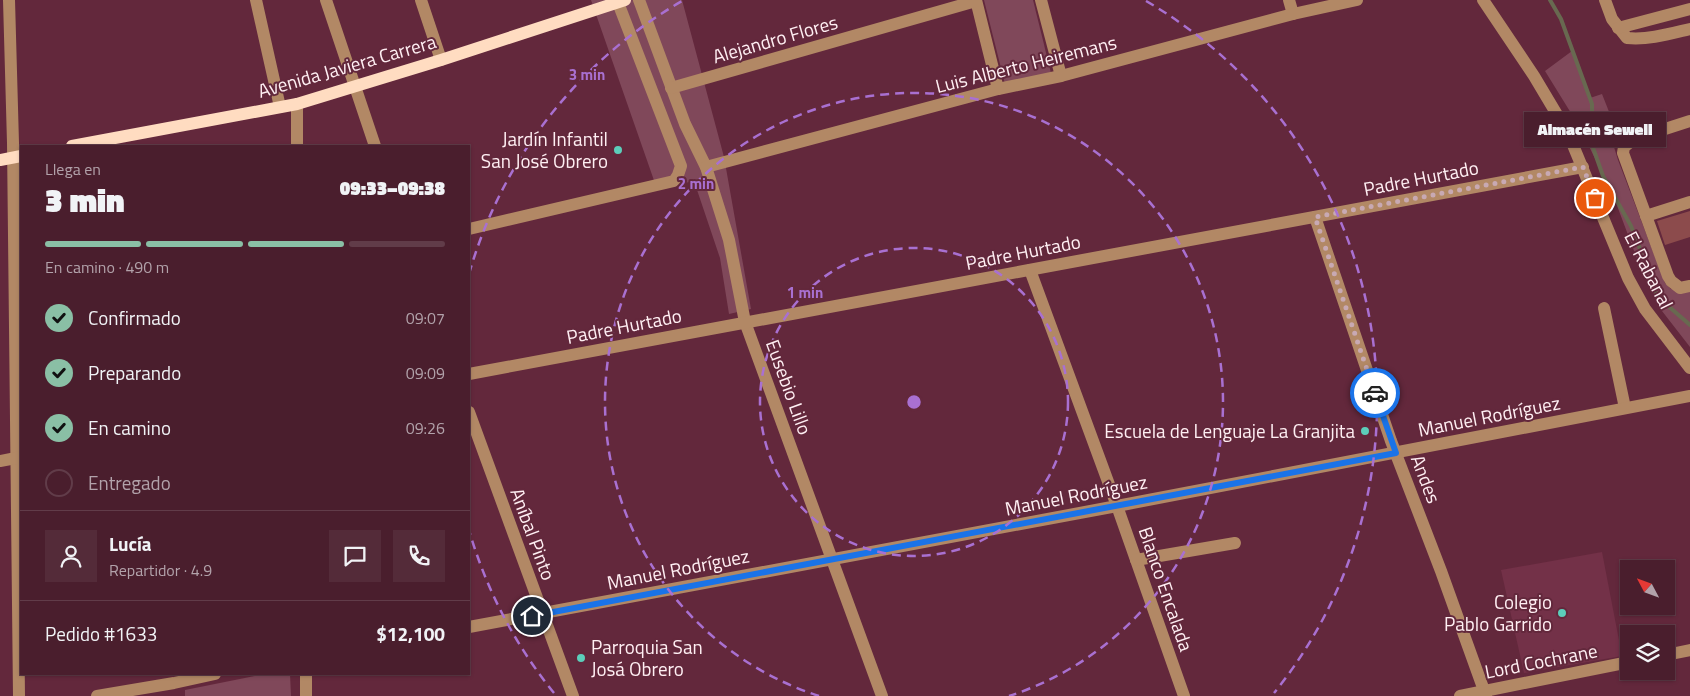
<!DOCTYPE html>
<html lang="es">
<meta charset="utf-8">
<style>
:root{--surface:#4a1e2d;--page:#542b39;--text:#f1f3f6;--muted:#b2a2aa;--line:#613c49;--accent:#8abfa5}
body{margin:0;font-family:"Titillium Web",sans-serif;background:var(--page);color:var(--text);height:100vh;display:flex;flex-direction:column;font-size:19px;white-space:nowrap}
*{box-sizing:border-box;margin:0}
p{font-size:16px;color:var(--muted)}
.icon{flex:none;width:28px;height:28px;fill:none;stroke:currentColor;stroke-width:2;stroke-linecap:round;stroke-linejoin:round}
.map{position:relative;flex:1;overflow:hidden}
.panel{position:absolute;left:20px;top:145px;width:450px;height:530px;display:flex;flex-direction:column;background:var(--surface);border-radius:0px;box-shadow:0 1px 4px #0004,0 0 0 1px var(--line)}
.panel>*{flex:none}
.needle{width:32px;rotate:311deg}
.controls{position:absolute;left:1620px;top:560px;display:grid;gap:10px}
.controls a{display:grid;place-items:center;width:55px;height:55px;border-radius:0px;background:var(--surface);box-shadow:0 1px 4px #0004,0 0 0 1px var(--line);font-size:25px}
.pin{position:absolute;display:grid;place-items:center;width:42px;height:42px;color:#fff;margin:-21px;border:2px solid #fff;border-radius:50%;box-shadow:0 1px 5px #0007}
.courier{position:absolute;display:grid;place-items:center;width:50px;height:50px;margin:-25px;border:4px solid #1a73e8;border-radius:50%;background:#fff;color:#222;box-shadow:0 1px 6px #0007}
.bubble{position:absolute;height:35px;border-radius:0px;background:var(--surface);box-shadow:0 1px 4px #0004,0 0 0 1px var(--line);font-size:16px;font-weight:800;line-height:35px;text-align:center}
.overview em{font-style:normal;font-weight:800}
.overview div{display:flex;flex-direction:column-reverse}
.overview{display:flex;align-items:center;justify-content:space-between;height:85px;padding:0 25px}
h1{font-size:32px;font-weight:800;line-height:38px}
.bar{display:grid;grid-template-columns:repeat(4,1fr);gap:8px 5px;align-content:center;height:60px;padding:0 25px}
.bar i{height:6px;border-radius:4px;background:var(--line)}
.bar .selected{background:var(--accent)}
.bar p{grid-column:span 4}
.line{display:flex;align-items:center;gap:12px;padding:0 25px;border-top:1px solid var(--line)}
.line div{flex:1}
.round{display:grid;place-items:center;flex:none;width:52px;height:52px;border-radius:0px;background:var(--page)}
ol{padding:0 25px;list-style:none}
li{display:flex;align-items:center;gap:15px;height:55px}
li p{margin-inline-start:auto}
li .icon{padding:5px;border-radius:50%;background:var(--accent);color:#111;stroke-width:4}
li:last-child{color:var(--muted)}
li i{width:28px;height:28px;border:2px solid var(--line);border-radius:50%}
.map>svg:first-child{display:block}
</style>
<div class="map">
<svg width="1690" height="696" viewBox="0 0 1690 696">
<rect width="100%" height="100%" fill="#63283c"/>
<path fill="#733148" d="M1602 552 1622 656 1524 673 1501 570Z"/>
<g fill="#80485a">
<path d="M591 0H682L724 157 751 309 729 314 720 258 694 181 657 189Z"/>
<path d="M984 0H1033L1051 73 1005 84Z"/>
<path d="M1572 51 1590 98 1602 94 1619 137 1614 147 1618 160 1665 283 1671 289 1690 290V347L1662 311 1636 256 1613 195 1579 126 1545 71Z"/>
<path d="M265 674H290L291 696H185V690Z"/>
</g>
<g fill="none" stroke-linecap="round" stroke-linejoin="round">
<path stroke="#686950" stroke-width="4" d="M1550 0 1561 19 1592 104V113L1588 132 1590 139 1603 176 1631 226 1640 249 1645 275 1656 293 1667 305 1690 325"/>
</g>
<path fill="#8c4b4c" d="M1690 211V237L1665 245 1657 221Z"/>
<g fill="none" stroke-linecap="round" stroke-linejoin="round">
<g stroke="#b28865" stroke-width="12">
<path d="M9 0 13 143 19 696"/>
<path d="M256 0 280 107"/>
<path d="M326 0 375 146"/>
<path d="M421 0 441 60"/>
<path d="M639 0 685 124 706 167 729 240 745 322 882 696"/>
<path d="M976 0 998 89"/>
<path d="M1041 0 1061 76"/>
<path d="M1289 0 1293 14"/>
<path d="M1483 0 1534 76 1568 133 1628 278 1645 309 1690 368"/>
<path d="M1605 0 1612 19 1627 38C1649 40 1669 34 1690 29"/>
<path d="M1618 28 1690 9"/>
<path d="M671 88 976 1"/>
<path d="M297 104V146"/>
<path d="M1690 121 1634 139 1624 147 1623 153 1668 276 1671 281 1680 288 1690 286"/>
<path d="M706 167 998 89 1061 76 1293 14 1357 0"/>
<path d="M1646 216 1690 202"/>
<path d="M1315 217 1391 441 1441 571 1486 696"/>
<path d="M469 229 674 181 678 175 681 166 617 0"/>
<path d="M1030 270 1117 506 1184 696"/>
<path d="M1604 308 1625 408"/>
<path d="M469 374 1583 167"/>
<path d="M469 412 573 696"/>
<path d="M0 461 21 457"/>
<path d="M1136 560 1235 543"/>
<path d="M469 627 1117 506 1690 396"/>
<path d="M1666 655 1690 650"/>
<path d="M306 674V696"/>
<path d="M97 696 174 683 215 674"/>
<path d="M1460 696 1629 662"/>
</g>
<g stroke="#ffdcc1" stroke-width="12">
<path d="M72 146 297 104 441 60 625 0"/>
<path d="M0 160 21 156"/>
</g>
</g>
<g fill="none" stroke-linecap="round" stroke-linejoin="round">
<path stroke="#c8a9b3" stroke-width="5" stroke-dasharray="0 9" d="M1375 393 1315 217 1583 167 1595 198"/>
<path stroke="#1a73e8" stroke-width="6" d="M532 616 1396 453 1375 393"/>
</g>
<g fill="none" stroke="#a970d1" stroke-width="2.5" stroke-dasharray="9 6">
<circle cx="914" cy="402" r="154"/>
<path d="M819 696A309 309 0 1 1 1009 696"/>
<path d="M554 693A463 463 0 0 1 469 530M469 274A463 463 0 0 1 682 1M1146 1A463 463 0 0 1 1274 693"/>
</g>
<g fill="#5cceba" stroke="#63283c" stroke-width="2">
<circle cx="618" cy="150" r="5"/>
<circle cx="1365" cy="431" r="5"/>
<circle cx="1562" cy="613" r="5"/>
<circle cx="581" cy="658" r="5"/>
</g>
<g text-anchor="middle" stroke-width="4" stroke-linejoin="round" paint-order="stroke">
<g font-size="19" fill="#ffeff3" stroke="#63283c">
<text transform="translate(775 39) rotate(-16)" y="7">Alejandro Flores</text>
<text transform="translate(1026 64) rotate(-14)" y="7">Luis Alberto Heiremans</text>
<text transform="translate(347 66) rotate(-16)" y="7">Avenida Javiera Carrera</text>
<text transform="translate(1421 178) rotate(-11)" y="7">Padre Hurtado</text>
<text transform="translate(1023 252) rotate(-11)" y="7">Padre Hurtado</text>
<text transform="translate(1649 270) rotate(63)" y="7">El Rabanal</text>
<text transform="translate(624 326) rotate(-11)" y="7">Padre Hurtado</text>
<text transform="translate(789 387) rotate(70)" y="7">Eusebio Lillo</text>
<text transform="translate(1489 416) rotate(-11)" y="7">Manuel Rodríguez</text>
<text transform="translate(1426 479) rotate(69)" y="7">Andes</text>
<text transform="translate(1076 495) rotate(-11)" y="7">Manuel Rodríguez</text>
<text transform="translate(533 534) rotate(70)" y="7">Aníbal Pinto</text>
<text transform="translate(678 569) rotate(-11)" y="7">Manuel Rodríguez</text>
<text transform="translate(1166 589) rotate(71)" y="7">Blanco Encalada</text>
<text transform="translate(1541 661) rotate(-11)" y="7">Lord Cochrane</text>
</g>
<g font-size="19" fill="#ffeff3" stroke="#63283c" text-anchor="end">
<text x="608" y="146">Jardín Infantil<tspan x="608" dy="22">San José Obrero</tspan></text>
<text x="1355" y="438">Escuela de Lenguaje La Granjita</text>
<text x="1552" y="609">Colegio<tspan x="1552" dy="22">Pablo Garrido</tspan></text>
<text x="591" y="654" text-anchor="start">Parroquia San<tspan x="591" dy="22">Josá Obrero</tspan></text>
</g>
</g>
<circle cx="914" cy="402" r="8" fill="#a970d1" stroke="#63283c" stroke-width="2.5"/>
<g font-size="15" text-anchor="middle" font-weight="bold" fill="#a970d1" stroke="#63283c" stroke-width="4" stroke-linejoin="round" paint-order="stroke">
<text x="587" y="80">3 min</text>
<text x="696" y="189">2 min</text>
<text x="805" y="298">1 min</text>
</g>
</svg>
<div class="controls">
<a><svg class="needle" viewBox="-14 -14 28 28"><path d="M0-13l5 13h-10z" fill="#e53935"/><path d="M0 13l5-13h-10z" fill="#b2a2aa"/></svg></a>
<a><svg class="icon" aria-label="layers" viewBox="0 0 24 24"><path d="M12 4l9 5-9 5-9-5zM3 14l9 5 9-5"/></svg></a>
</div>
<div class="pin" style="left:1595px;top:198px;background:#ea580c"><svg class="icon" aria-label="bag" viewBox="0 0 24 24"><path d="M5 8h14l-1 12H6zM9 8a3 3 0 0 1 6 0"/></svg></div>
<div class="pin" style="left:532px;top:616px;background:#1f2937"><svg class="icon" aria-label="home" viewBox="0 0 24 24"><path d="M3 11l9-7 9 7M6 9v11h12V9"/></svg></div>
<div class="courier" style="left:1375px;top:393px"><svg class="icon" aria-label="car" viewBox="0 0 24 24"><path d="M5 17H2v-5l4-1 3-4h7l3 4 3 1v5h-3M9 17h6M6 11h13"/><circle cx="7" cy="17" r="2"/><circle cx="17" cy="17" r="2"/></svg></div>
<div class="bubble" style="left:1524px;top:112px;width:142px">Almacén Sewell</div>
<section class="panel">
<div class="overview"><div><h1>3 min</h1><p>Llega en</p></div><em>09:33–09:38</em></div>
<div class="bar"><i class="selected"></i><i class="selected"></i><i class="selected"></i><i></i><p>En camino · 490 m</p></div>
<ol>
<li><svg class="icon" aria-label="check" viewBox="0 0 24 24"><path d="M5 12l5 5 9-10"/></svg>Confirmado<p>09:07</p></li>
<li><svg class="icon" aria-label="check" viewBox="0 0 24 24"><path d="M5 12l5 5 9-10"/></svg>Preparando<p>09:09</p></li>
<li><svg class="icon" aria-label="check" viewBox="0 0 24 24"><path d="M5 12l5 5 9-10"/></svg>En camino<p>09:26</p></li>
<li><i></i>Entregado</li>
</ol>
<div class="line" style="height:90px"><a class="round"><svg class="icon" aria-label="person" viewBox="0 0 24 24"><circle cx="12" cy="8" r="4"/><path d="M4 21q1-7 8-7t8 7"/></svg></a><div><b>Lucía</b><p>Repartidor · 4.9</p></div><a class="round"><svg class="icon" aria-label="chat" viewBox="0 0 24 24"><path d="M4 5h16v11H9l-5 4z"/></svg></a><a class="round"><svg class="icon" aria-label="phone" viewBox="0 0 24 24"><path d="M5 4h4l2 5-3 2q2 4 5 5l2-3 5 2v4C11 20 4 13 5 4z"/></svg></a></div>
<div class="line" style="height:65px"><div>Pedido #1633</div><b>$12,100</b></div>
</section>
</div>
